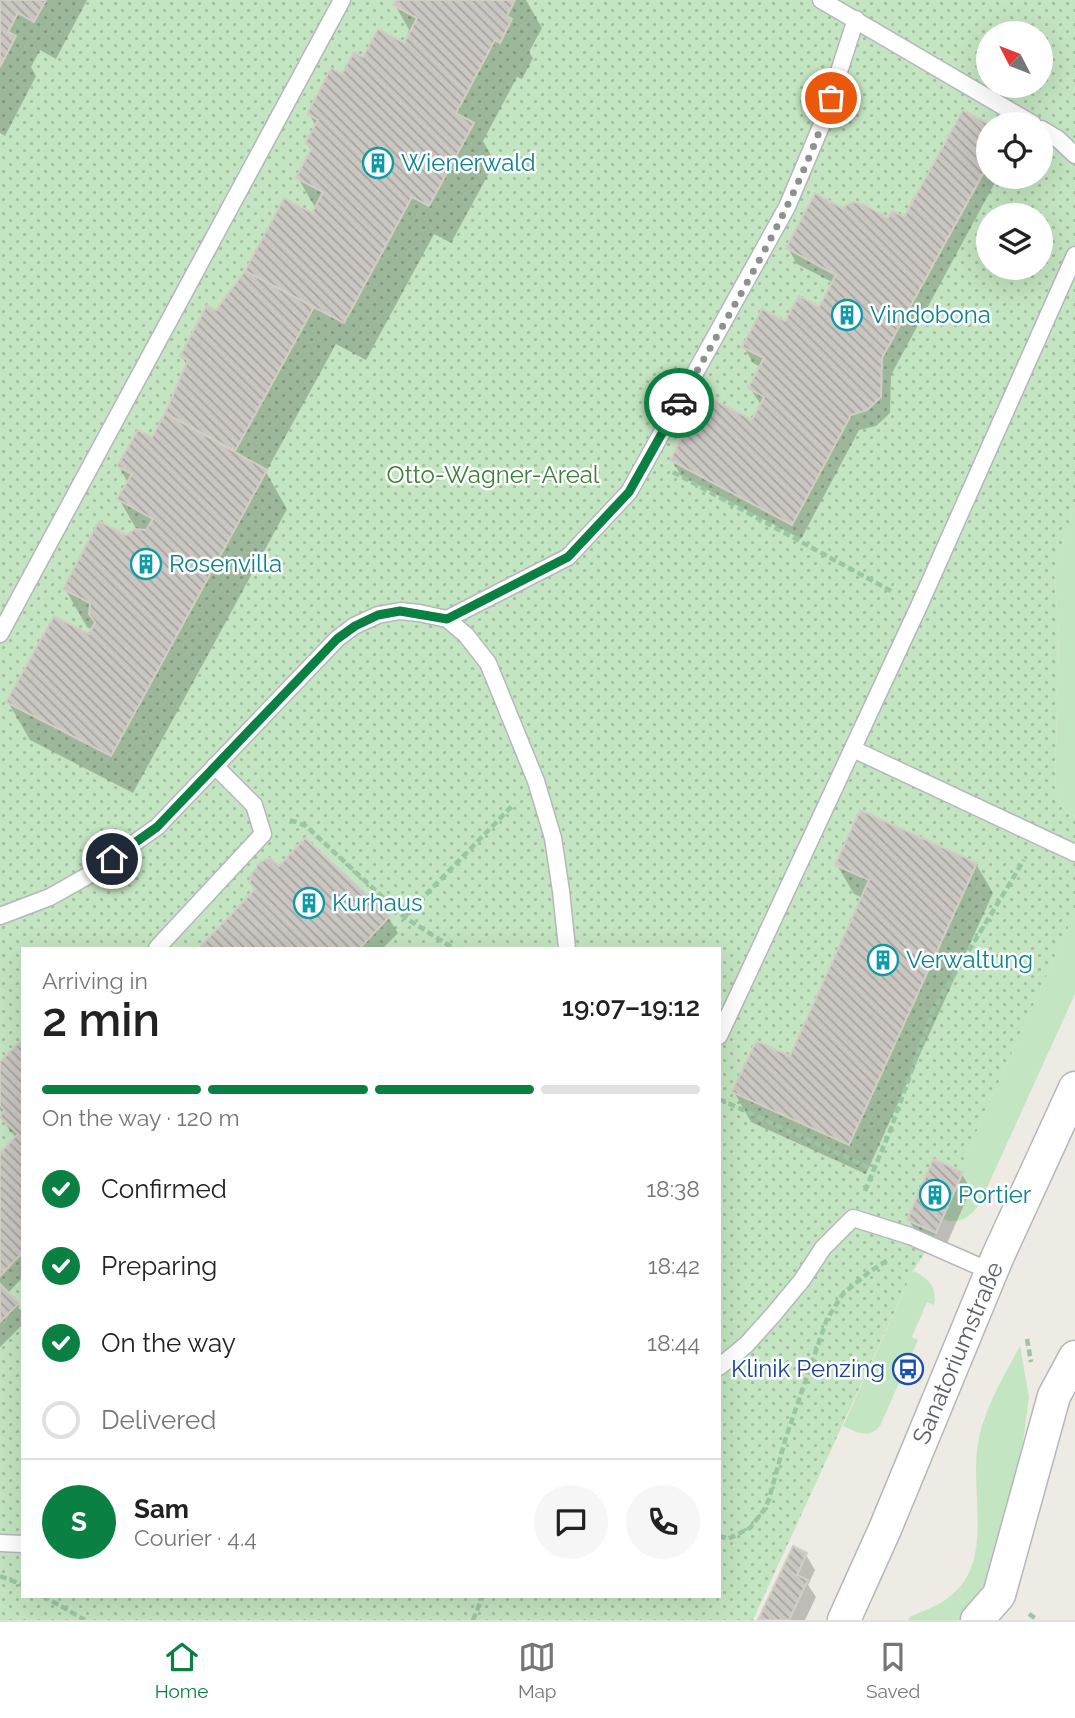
<!DOCTYPE html>
<meta charset="utf-8">
<style>
:root{--surface:#fff;--page:#f6f6f6;--text:#222;--muted:#767676;--line:#e0e0e0;--accent:#0b8043}
body{margin:0;font-family:Raleway,sans-serif;background:var(--page);color:var(--text);height:100vh;display:flex;flex-direction:column;font-size:26px;white-space:nowrap}
*{box-sizing:border-box;margin:0}
p{font-size:23px;color:var(--muted)}
.icon{flex:none;width:38px;height:38px;fill:none;stroke:currentColor;stroke-width:2;stroke-linecap:round;stroke-linejoin:round}
.map{position:relative;flex:1;overflow:hidden}
.details{position:absolute;left:21px;top:947px;width:700px;height:651px;display:flex;flex-direction:column;background:var(--surface);border-radius:0px;box-shadow:0 7px 28px #0002}
.details>*{flex:none}
.needle{width:46px;rotate:312deg}
.fabs{position:absolute;left:976px;top:21px;display:grid;gap:14px}
.fabs a{display:grid;place-items:center;width:77px;height:77px;border-radius:50%;background:var(--surface);box-shadow:0 7px 28px #0002;font-size:35px}
.pin{position:absolute;display:grid;place-items:center;width:60px;height:60px;color:#fff;margin:-30px;border:4px solid #fff;border-radius:50%;box-shadow:0 2px 7px #0007}
.courier{position:absolute;display:grid;place-items:center;width:70px;height:70px;margin:-35px;border:5px solid #0b8043;border-radius:50%;background:#fff;color:#222;box-shadow:0 2px 9px #0007}
.summary em{font-style:normal;font-weight:600}
.summary div{display:flex;flex-direction:column-reverse}
.summary{display:flex;align-items:center;justify-content:space-between;height:119px;padding:0 21px}
h1{font-size:46px;font-weight:600;line-height:52px}
.bar{display:grid;grid-template-columns:repeat(4,1fr);gap:10px 7px;align-content:center;height:84px;padding:0 21px}
.bar i{height:9px;border-radius:5px;background:var(--line)}
.bar .selected{background:var(--accent)}
.bar p{grid-column:span 4}
.line{display:flex;align-items:center;gap:18px;padding:0 21px;border-top:2px solid var(--line)}
.line div{flex:1}
.round{display:grid;place-items:center;flex:none;width:74px;height:74px;border-radius:37px;background:var(--page)}
ol{padding:0 21px;list-style:none}
li{display:flex;align-items:center;gap:21px;height:77px}
li p{margin-inline-start:auto}
li .icon{padding:7px;border-radius:50%;background:var(--accent);color:#fff;stroke-width:4}
li:last-child{color:var(--muted)}
li i{width:38px;height:38px;border:4px solid var(--line);border-radius:50%}
.menu{display:flex;justify-content:space-around;align-items:center;height:98px;border-top:2px solid var(--line);background:var(--surface);font-size:19px;color:var(--muted)}
.menu a{display:grid;justify-items:center;gap:4px}
.menu .selected{color:var(--accent)}
.map>svg:first-child{display:block}
</style>
<div class="map">
<svg width="1075" height="1620" viewBox="0 0 1075 1620">
<defs>
<pattern id="park-dots" width="8" height="8" patternUnits="userSpaceOnUse" patternTransform="scale(1.75)"><rect width="8" height="8" fill="#c4e5c1"/><path d="M2 2h.1M6 6h.1" fill="none" stroke="#a2bda0" stroke-width="1.8" stroke-linecap="round"/></pattern>
<pattern id="building-back-hatch" width="6" height="6" patternUnits="userSpaceOnUse" patternTransform="scale(1.75)"><rect width="6" height="6" fill="#cac6c1"/><path d="M-1 5l2 2M0 0l6 6M5-1l2 2" fill="none" stroke="#a7a4a0"/></pattern>
</defs>
<rect width="100%" height="100%" fill="#eeebe4"/>
<g fill="#c4e5c1">
<path d="M1075 503V816L1065 812 1055 786 1059 634 1054 571Z"/>
<path d="M1075 912V994L980 1203C970 1218 959 1225 942 1219L962 1171 959 1170Z"/>
<path d="M913 1271C928 1277 938 1288 934 1305L927 1302 912 1337 918 1340 880 1426C868 1440 857 1432 843 1426Z"/>
<path d="M1020 1346 1029 1397 1014 1510 1000 1564 966 1620H908L911 1616C923 1611 935 1607 945 1600 997 1566 969 1495 978 1444 984 1408 1003 1378 1020 1346Z"/>
</g>
<path fill="url(#park-dots)" fill-rule="evenodd" d="M0 0H1075V503L1054 571 1059 634 1055 786 1065 812 1075 816V912L959 1170 963 1172 930 1245 913 1271 753 1620H0ZM989 33H1041V86H989ZM989 124H1041V177H989ZM989 215H1041V268H989ZM23 948H719V1596H23Z"/>
<g fill="#0003">
<path d="M0 0H87L56 59 40 50 31 67 36 76 5 136 0 133Z"/>
<path d="M398 0H526L542 28 529 52 533 58 522 79 517 77 483 141 495 162 451 243 434 234 366 360 336 344 266 472 287 509 133 793 30 740 8 702 90 636 93 630 87 627 65 589 137 530 119 499 128 483 119 466 152 440 167 413 187 366 182 356 216 312 313 216 316 209 298 178 312 152 307 143 316 126 309 114 343 76 363 59 404 45 411 33 395 5Z"/>
<path d="M989 126V177H998L891 375 890 413 876 426 859 430 801 539 681 476 672 460 753 423 761 405 750 388 761 367 753 363 744 347 786 324 820 309 834 283 797 264 788 248 842 210 889 220H905Z"/>
<path d="M976 864 993 893 866 1174 751 1122 734 1092 791 1059 863 898 854 894 837 865Z"/>
<path d="M279 869 388 917 398 933 383 948H201L256 891 251 883Z"/>
<path d="M23 1041V1277L7 1294 23 1313V1324L0 1347V1156L17 1138 10 1131 1 1116 3 1113 0 1110V1064Z"/>
<path d="M961 1173 971 1189 945 1248 918 1236 909 1220Z"/>
<path d="M806 1555 815 1570 808 1585 816 1597 805 1620H760Z"/>
</g>
<g fill="url(#building-back-hatch)" stroke="#d3cdc3" stroke-width="2">
<path d="M0 0H46L34 22 18 13 8 32 16 36 0 67Z"/>
<path d="M396 0H515L507 16 512 19 500 43 495 40 456 113 474 123 429 206 412 197 344 323 245 271 284 198 312 213 323 192 296 178 312 147 305 143 318 120 307 114 331 68 342 74 354 52 363 57 378 29 404 43 417 18 393 5Z"/>
<path d="M963 110 989 124V163L882 358 881 397 867 410 851 415 792 525 670 460 704 395 752 420 764 397 748 388 764 358 742 347 762 309 785 321 799 296 819 307 836 275 786 248 815 193 842 208 852 202 863 204 888 218 892 211 904 217Z"/>
<path d="M245 271 314 307 235 451 165 413 188 360 180 356 207 305 216 310Z"/>
<path d="M165 413 267 470 111 756 6 702 54 616 89 634 95 622 89 614 90 603 63 589 99 521 126 535 135 529 146 530 153 519 117 499 132 474 117 466 138 430 152 437Z"/>
<path d="M860 810 977 863 849 1145 732 1092 756 1041 790 1056 869 880 835 865Z"/>
<path d="M305 838 390 916 360 948H199L255 889 250 883 251 875 260 862 270 858 279 866Z"/>
<path d="M23 1038V1252L0 1276V1153L18 1134 0 1117 4 1110 0 1105V1062Z"/>
<path d="M933 1159 963 1172 936 1233 907 1220Z"/>
<path d="M0 1284 19 1303 0 1322Z"/>
<path d="M793 1546 807 1553 797 1575 808 1580 789 1620H758Z"/>
</g>
<g fill="none" stroke-linecap="round" stroke-linejoin="round">
<g stroke="#b5b7bb" stroke-width="19">
<g id="lane">
<path d="M821 0 1033 124"/>
<path d="M1041 129 1058 139 1075 155"/>
<path d="M447 619 568 557 629 492 787 207 822 124 856 19"/>
<path d="M0 634 342 0"/>
<path d="M853 749 1075 853"/>
<path d="M0 916 50 897 89 875 157 827 337 639 354 626 378 615 400 611 419 613 447 619 466 635 488 663 536 781 553 838 561 891 567 948"/>
<path d="M157 948 263 834 254 805 215 766"/>
<path d="M719 1036 919 606 1075 255"/>
<path d="M719 1367 746 1345 773 1315 802 1280 823 1248 853 1218 910 1236 992 1272"/>
<path d="M0 1543 23 1544"/>
</g>
</g>
<g stroke="#b5b7bb" stroke-width="35">
<g id="street">
<path d="M844 1620 885 1529 997 1258 1075 1088"/>
<path d="M977 1620 999 1595 1054 1396 1075 1357"/>
</g>
</g>
<g stroke="#9bc6a4" stroke-width="4.5" stroke-dasharray="7 3.5" stroke-linecap="butt">
<path d="M673 472 893 592"/>
<path d="M290 820 306 826 404 917 453 948"/>
<path d="M404 917 513 805"/>
<path d="M719 1099 874 1170"/>
<path d="M865 1191 890 1131 934 1008 1024 860"/>
<path d="M1027 1339 1031 1362"/>
<path d="M719 1536 728 1539 750 1528 764 1510 769 1499 786 1437 827 1319 843 1294 868 1273 889 1259"/>
<path d="M0 1576 23 1585"/>
<path d="M43 1596 85 1620"/>
<path d="M1029 1614 1038 1620"/>
<path d="M473 1620 483 1596"/>
</g>
<use href="#lane" stroke="#fff" stroke-width="16"/>
<use href="#street" stroke="#fff" stroke-width="32"/>
</g>
<g fill="none" stroke-linecap="round" stroke-linejoin="round">
<path stroke="#8f9191" stroke-width="7" stroke-dasharray="0 12.6" d="M679 403C734 304 796 207 831 98"/>
<path stroke="#0b8043" stroke-width="9" d="M112 859 157 827 337 639 355 626 378 615 400 611 447 619 568 557 629 492 679 403"/>
</g>
<defs>
<g id="building-ring" transform="scale(1.575)"><circle r="9.5" fill="#fff" stroke="#0f9aa8" stroke-width="1.5"/><path d="M-4-6H4V6H1V3H-1V6H-4ZM-2.5-4.3h1.7v1.8h-1.7ZM.8-4.3h1.7v1.8H.8ZM-2.5-1h1.7V.8h-1.7ZM.8-1h1.7V.8H.8Z" fill="#0f9aa8"/></g>
<g id="bus-ring" transform="scale(1.575)"><circle r="9.5" fill="#fff" stroke="#1a4fb4" stroke-width="1.5"/><path d="M-5-6H5V4H4V6H2V4H-2V6H-4V4H-5ZM-3.5-4V0h7V-4ZM-3.5 1.2v1.5H-2V1.2ZM2 1.2v1.5H3.5V1.2Z" fill="#1a4fb4"/></g>
</defs>
<g fill-rule="evenodd">
<use href="#building-ring" x="378" y="163"/>
<use href="#building-ring" x="847" y="315"/>
<use href="#building-ring" x="146" y="564"/>
<use href="#building-ring" x="309" y="903"/>
<use href="#building-ring" x="883" y="960"/>
<use href="#building-ring" x="935" y="1195"/>
<use href="#bus-ring" x="908" y="1369"/>
</g>
<g text-anchor="middle" stroke-width="5" stroke-linejoin="round" paint-order="stroke">
<g font-size="24" fill="#0d838f" stroke="#fff" text-anchor="start">
<text x="401" y="171">Wienerwald</text>
<text x="870" y="323">Vindobona</text>
<text x="169" y="572">Rosenvilla</text>
<text x="332" y="911">Kurhaus</text>
<text x="906" y="968">Verwaltung</text>
<text x="958" y="1203">Portier</text>
</g>
<g font-size="24" fill="#388136" stroke="#fff">
<text x="493" y="483">Otto-Wagner-Areal</text>
</g>
<g font-size="24" fill="#5c6064" stroke="#fff">
<text transform="translate(958 1353) rotate(-67)" y="8">Sanatoriumstraße</text>
</g>
<g font-size="24" fill="#164399" stroke="#fff" text-anchor="end">
<text x="885" y="1377">Klinik Penzing</text>
</g>
</g>
</svg>
<div class="fabs">
<a><svg class="needle" viewBox="-14 -14 28 28"><path d="M0-13l5 13h-10z" fill="#e53935"/><path d="M0 13l5-13h-10z" fill="#767676"/></svg></a>
<a><svg class="icon" aria-label="locate" viewBox="0 0 24 24"><circle cx="12" cy="12" r="6"/><path d="M12 2v4M12 18v4M2 12h4M18 12h4"/></svg></a>
<a><svg class="icon" aria-label="layers" viewBox="0 0 24 24"><path d="M12 4l9 5-9 5-9-5zM3 14l9 5 9-5"/></svg></a>
</div>
<div class="pin" style="left:831px;top:98px;background:#ea580c"><svg class="icon" aria-label="bag" viewBox="0 0 24 24"><path d="M5 8h14l-1 12H6zM9 8a3 3 0 0 1 6 0"/></svg></div>
<div class="pin" style="left:112px;top:859px;background:#1f2937"><svg class="icon" aria-label="home" viewBox="0 0 24 24"><path d="M3 11l9-7 9 7M6 9v11h12V9"/></svg></div>
<div class="courier" style="left:679px;top:403px"><svg class="icon" aria-label="car" viewBox="0 0 24 24"><path d="M5 17H2v-5l4-1 3-4h7l3 4 3 1v5h-3M9 17h6M6 11h13"/><circle cx="7" cy="17" r="2"/><circle cx="17" cy="17" r="2"/></svg></div>
<section class="details">
<div class="summary"><div><h1>2 min</h1><p>Arriving in</p></div><em>19:07–19:12</em></div>
<div class="bar"><i class="selected"></i><i class="selected"></i><i class="selected"></i><i></i><p>On the way · 120 m</p></div>
<ol>
<li><svg class="icon" aria-label="check" viewBox="0 0 24 24"><path d="M5 12l5 5 9-10"/></svg>Confirmed<p>18:38</p></li>
<li><svg class="icon" aria-label="check" viewBox="0 0 24 24"><path d="M5 12l5 5 9-10"/></svg>Preparing<p>18:42</p></li>
<li><svg class="icon" aria-label="check" viewBox="0 0 24 24"><path d="M5 12l5 5 9-10"/></svg>On the way<p>18:44</p></li>
<li><i></i>Delivered</li>
</ol>
<div class="line" style="height:126px"><b class="round" style="background:var(--accent);color:#fff">S</b><div><b>Sam</b><p>Courier · 4.4</p></div><a class="round"><svg class="icon" aria-label="chat" viewBox="0 0 24 24"><path d="M4 5h16v11H9l-5 4z"/></svg></a><a class="round"><svg class="icon" aria-label="phone" viewBox="0 0 24 24"><path d="M5 4h4l2 5-3 2q2 4 5 5l2-3 5 2v4C11 20 4 13 5 4z"/></svg></a></div>
</section>
</div>
<nav class="menu">
<a class="selected"><svg class="icon" aria-label="home" viewBox="0 0 24 24"><path d="M3 11l9-7 9 7M6 9v11h12V9"/></svg>Home</a>
<a><svg class="icon" aria-label="map" viewBox="0 0 24 24"><path d="M3 6l6-2 6 2 6-2v14l-6 2-6-2-6 2zM9 4v14M15 6v14"/></svg>Map</a>
<a><svg class="icon" aria-label="saved" viewBox="0 0 24 24"><path d="M7 4h10v16l-5-4-5 4z"/></svg>Saved</a>
</nav>
